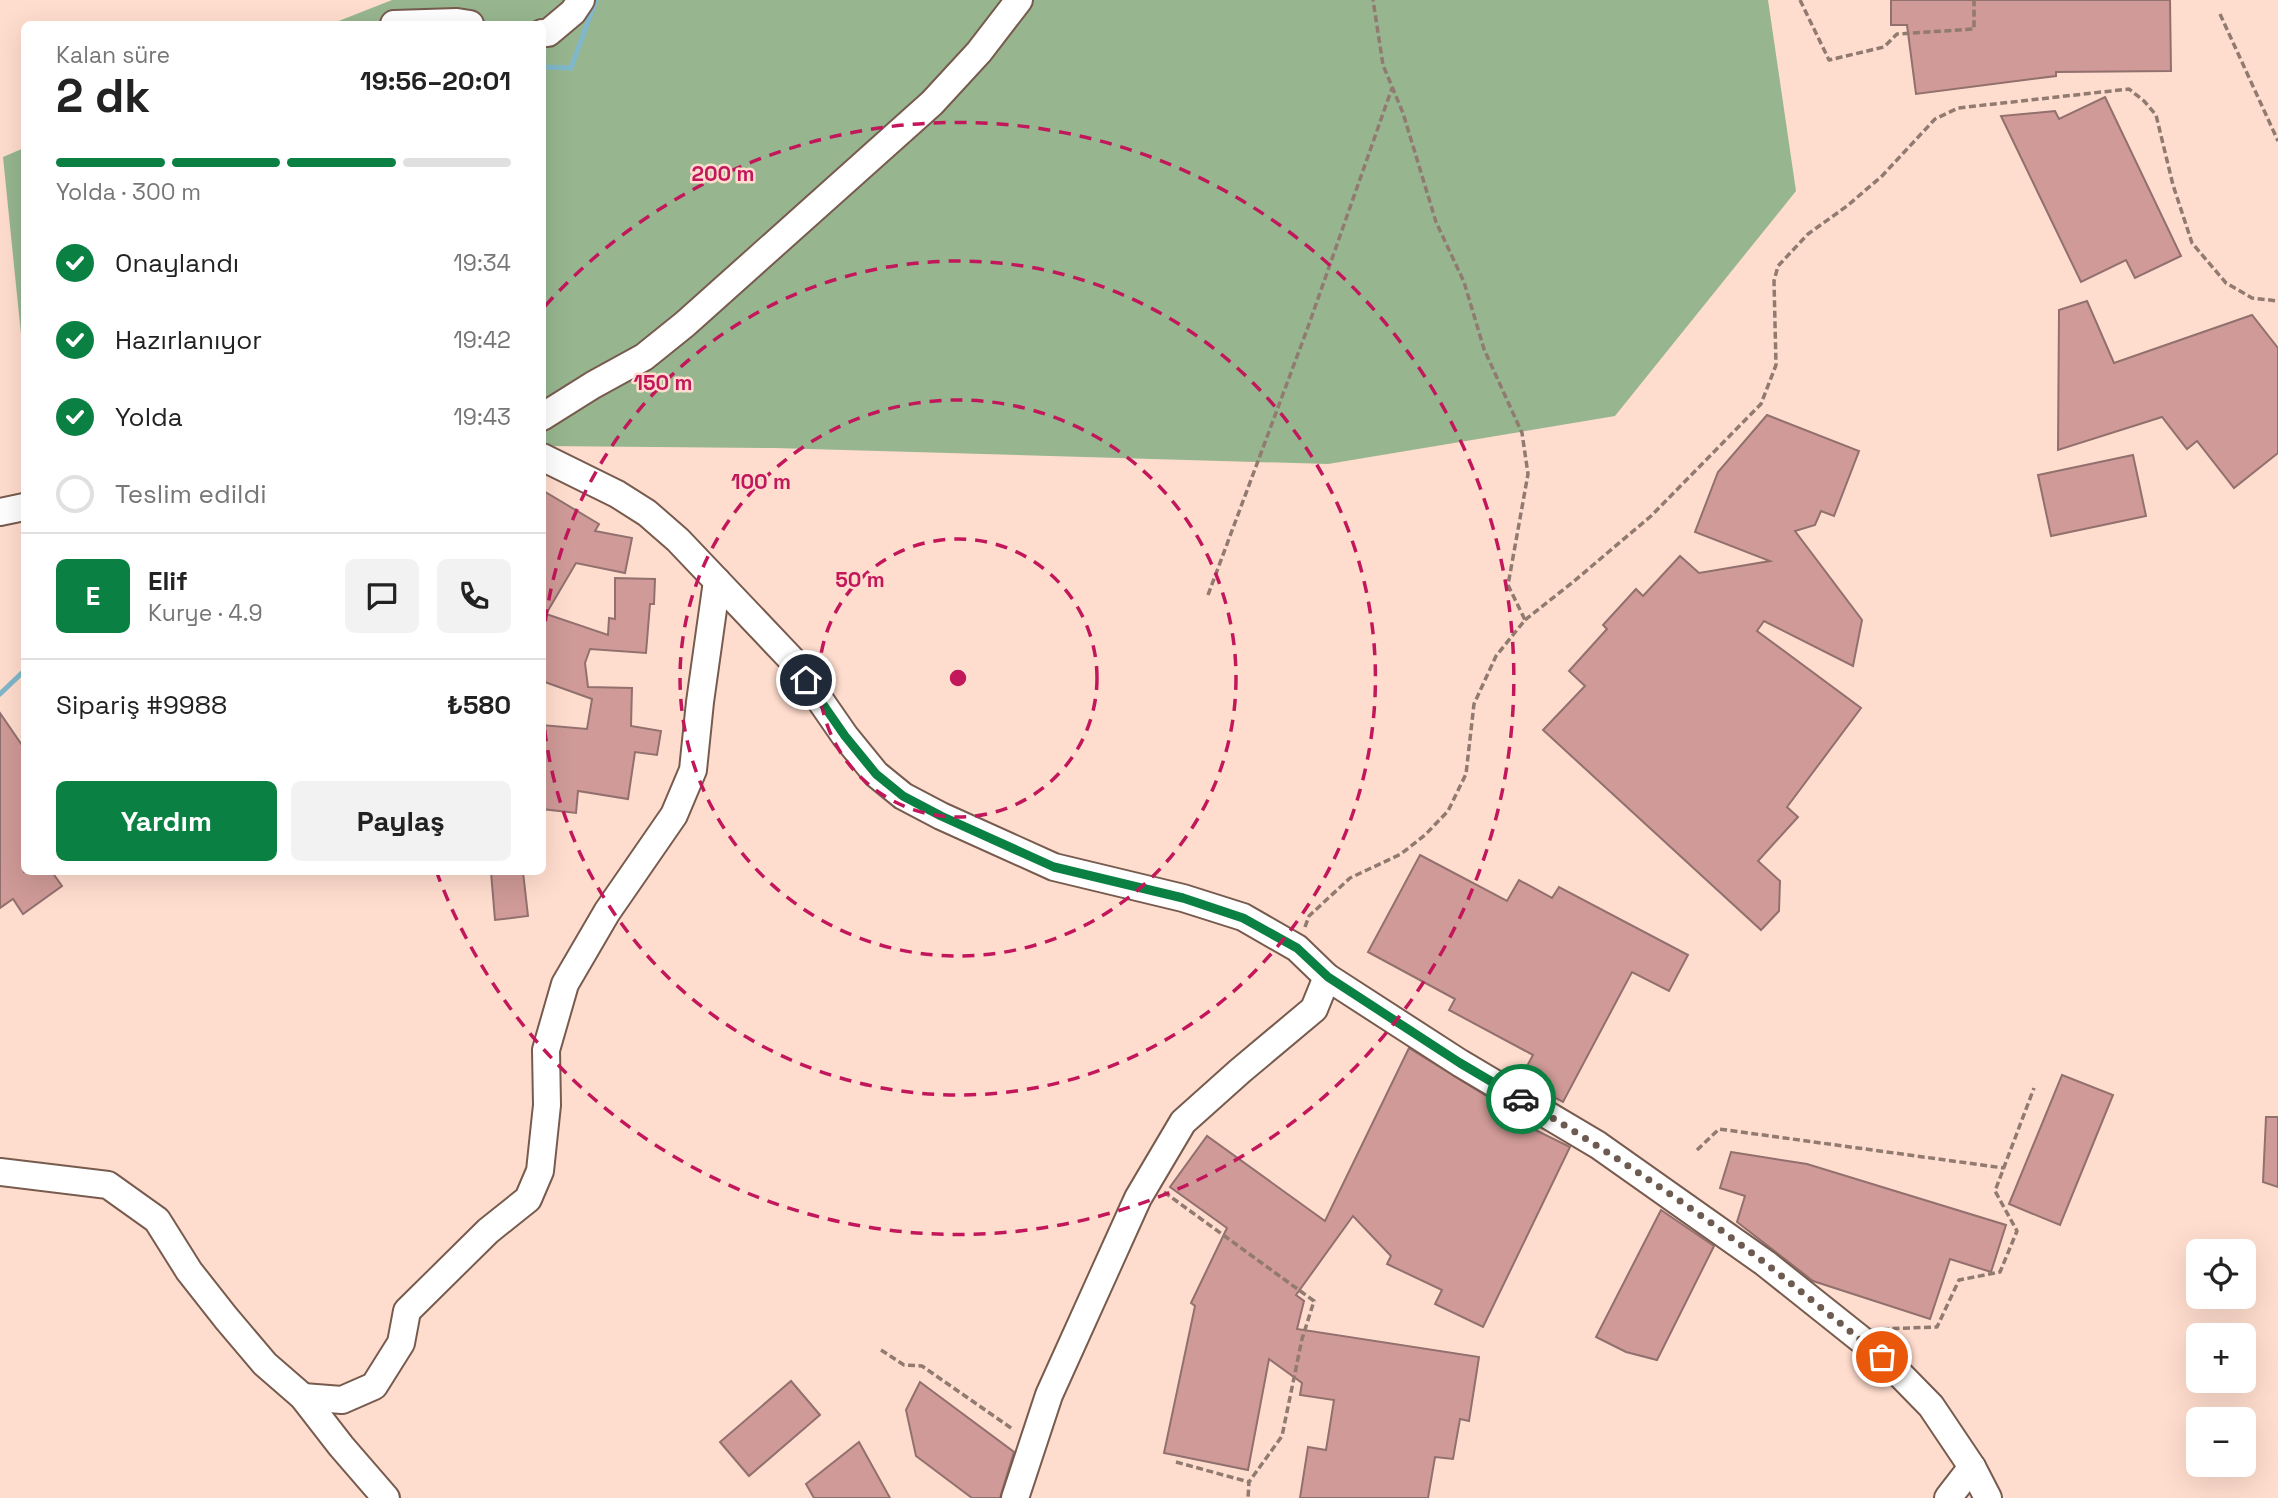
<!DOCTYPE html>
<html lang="tr">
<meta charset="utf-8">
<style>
:root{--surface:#fff;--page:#f2f2f2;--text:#222;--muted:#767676;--line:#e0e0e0;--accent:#0b8043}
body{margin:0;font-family:"Space Grotesk",sans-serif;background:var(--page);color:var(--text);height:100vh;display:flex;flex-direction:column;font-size:26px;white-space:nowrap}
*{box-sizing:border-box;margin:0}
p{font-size:23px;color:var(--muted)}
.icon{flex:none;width:38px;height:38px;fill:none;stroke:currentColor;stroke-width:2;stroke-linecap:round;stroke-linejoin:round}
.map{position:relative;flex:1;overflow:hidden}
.drawer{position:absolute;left:21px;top:21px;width:525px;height:854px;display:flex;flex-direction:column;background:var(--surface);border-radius:10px;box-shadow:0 7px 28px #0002}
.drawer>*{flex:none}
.controls{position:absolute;left:2186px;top:1239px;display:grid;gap:14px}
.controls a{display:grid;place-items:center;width:70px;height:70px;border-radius:10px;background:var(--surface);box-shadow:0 7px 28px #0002;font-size:35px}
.pin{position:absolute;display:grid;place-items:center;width:60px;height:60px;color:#fff;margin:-30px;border:4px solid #fff;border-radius:50%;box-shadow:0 2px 7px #0007}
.courier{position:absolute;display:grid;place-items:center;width:70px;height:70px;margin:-35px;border:5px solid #0b8043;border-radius:50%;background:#fff;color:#222;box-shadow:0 2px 9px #0007}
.head em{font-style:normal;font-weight:700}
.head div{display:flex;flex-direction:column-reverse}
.head{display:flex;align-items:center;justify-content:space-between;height:119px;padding:0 35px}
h1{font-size:46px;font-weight:700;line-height:52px}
.bar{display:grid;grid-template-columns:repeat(4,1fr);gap:10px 7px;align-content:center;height:84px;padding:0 35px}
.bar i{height:9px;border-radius:5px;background:var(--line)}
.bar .current{background:var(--accent)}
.bar p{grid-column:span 4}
.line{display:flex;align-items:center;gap:18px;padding:0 35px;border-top:2px solid var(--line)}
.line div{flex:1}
.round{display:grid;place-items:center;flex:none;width:74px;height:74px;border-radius:10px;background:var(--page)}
ol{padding:0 35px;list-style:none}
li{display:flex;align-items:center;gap:21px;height:77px}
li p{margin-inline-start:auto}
li .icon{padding:7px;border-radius:50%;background:var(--accent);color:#fff;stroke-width:4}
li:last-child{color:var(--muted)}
li i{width:38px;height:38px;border:4px solid var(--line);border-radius:50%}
.primary-button{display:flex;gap:14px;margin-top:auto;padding:14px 35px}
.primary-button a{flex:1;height:80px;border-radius:10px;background:var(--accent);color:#fff;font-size:28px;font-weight:700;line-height:80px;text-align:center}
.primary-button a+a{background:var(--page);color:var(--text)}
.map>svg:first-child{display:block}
</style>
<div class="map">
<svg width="2278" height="1498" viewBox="0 0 2278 1498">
<rect width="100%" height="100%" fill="#ffddce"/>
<g fill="#97b68f">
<path d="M392 0H1768L1796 191 1615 416 1328 464 774 448 543 446 542 24H331Z"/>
<path d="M24 148V364L3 157Z"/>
</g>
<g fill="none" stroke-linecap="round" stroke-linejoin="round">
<g stroke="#80b7cb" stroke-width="5">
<path d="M542 67 571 68 596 0"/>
<path d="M0 694 24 671"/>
</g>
</g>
<g fill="#cf9a97" stroke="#91706e" stroke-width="2">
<path d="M1891 0H2170L2171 71 2056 72V76L1916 94 1907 25H1891Z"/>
<path d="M2105 97 2181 256 2135 278 2126 260 2081 282 2001 116 2055 111 2059 119Z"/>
<path d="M2087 301 2114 363 2252 315 2278 348V453L2234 488 2197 441 2187 449 2162 417 2058 450 2059 310Z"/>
<path d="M1767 415 1859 451 1834 516 1821 511 1815 525 1795 531 1862 620 1853 666 1764 621 1757 631 1861 708 1787 807 1798 817 1758 861 1780 881 1779 911 1761 930 1543 730 1585 686 1569 671 1607 629 1603 625 1636 589 1643 596 1680 556 1699 573 1770 561 1695 532 1718 472Z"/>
<path d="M2133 455 2146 516 2051 536 2038 475Z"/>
<path d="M542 490 599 524 595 531 632 538 625 573 576 563 546 614 608 635 609 618 615 619V578L655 579 654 604H650L646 653 590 649 585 663 588 687 632 688 631 726 661 731 657 755 635 752 628 799 578 791 576 813 542 809V725L587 729 592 699 542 681Z"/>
<path d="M0 713 24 748V872H52L62 886 23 914 13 899 0 908Z"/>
<path d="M1420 855 1507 901 1519 880 1552 898 1559 887 1688 955 1669 991 1632 972 1563 1102 1520 1079 1533 1055 1449 1010 1455 999 1368 952Z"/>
<path d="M491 872H523L528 916 495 920Z"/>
<path d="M1409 1048 1517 1115 1515 1120 1570 1147 1483 1327 1435 1304 1442 1290 1387 1264 1391 1256 1353 1216 1296 1295 1304 1301 1297 1329 1479 1357 1469 1421 1460 1419 1453 1459 1435 1457 1428 1498H1300L1308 1447 1326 1450 1334 1400 1300 1395 1302 1383 1269 1359 1248 1470 1164 1453 1195 1306 1191 1303 1227 1228 1170 1187 1207 1136 1325 1221Z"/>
<path d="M2062 1075 2113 1095 2060 1225 2009 1204Z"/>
<path d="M2266 1117H2278V1187L2263 1182Z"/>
<path d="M1731 1152 1807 1164 2006 1225 1991 1272 1950 1259 1930 1319 1813 1281 1737 1222 1745 1196 1720 1188Z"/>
<path d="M1661 1210 1714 1246 1657 1360 1626 1352 1596 1337Z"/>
<path d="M791 1381 820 1415 749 1476 720 1442Z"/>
<path d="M920 1382 1014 1452 1000 1498H972L916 1456 906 1410Z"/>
<path d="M859 1442 890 1498H814L806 1484Z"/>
</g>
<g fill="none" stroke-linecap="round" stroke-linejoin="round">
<g stroke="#775b4e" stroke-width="30">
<g id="minor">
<path d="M394 24 457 22 470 24"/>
<path d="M542 33H548L573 12 581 0"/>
<path d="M542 417 593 385 644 357 685 324 932 103 979 52 1019 0"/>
<path d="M542 457 617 494 647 513 678 540 793 661 845 736 876 774 903 796 941 816 1054 867 1183 898 1243 917 1297 948 1327 977 1460 1063 1598 1145 1765 1263 1883 1357 1931 1406 1972 1467 1988 1498"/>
<path d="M0 512 24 507"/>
<path d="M0 1172 108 1185 157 1220 189 1271 226 1318 265 1364 303 1397 341 1446 386 1498"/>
<path d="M303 1397 342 1400 374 1386 401 1343 407 1311 488 1231 528 1199 540 1171 547 1105 546 1050 565 984 607 912 674 815 693 770 700 702 717 581"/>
<path d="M1015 1498 1049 1395 1138 1198 1183 1122 1240 1071 1314 1009 1327 977"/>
<path d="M1948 1498 1972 1467"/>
</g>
</g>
<g stroke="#917a70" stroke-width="3.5" stroke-dasharray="7 3.5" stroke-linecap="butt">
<path d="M1800 0 1829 60 1884 47 1897 34 1974 29V0"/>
<path d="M2220 14 2278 141"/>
<path d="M1208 595 1308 327 1392 88"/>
<path d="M1525 620 1573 582 1651 516 1761 404 1776 365 1774 281 1778 266 1808 234 1847 206 1882 176 1935 119 1958 108 2129 89 2144 101 2156 115 2173 185 2192 243 2226 283 2252 298 2278 301"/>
<path d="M1305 927 1309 916 1350 878 1401 854 1425 835 1448 811 1466 774 1474 704 1496 656 1525 620 1508 585 1528 474 1522 433 1484 349 1464 282 1436 222 1403 113 1383 65 1373 0"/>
<path d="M1697 1150 1719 1129 2004 1168"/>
<path d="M1164 1192 1314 1301 1302 1339 1282 1436 1249 1482 1248 1498"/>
<path d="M1882 1329 1937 1327 1959 1280 2000 1272 2017 1231 1995 1191 2034 1088"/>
<path d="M881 1350 904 1365 922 1366 1014 1430"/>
<path d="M1176 1462 1249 1482"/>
</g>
<use href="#minor" stroke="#fff" stroke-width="26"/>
</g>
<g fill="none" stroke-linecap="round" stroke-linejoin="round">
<path stroke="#6d5a51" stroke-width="7" stroke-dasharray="0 12.6" d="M1521 1099C1605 1149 1687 1203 1765 1263 1805 1294 1843 1326 1882 1357"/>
<path stroke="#0b8043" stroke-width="9" d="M806 680 845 736 876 774 903 796 941 816 1054 867 1183 898 1243 918 1297 948 1328 977 1460 1063 1521 1099"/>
</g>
<g fill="none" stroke="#c2185b" stroke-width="3.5" stroke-dasharray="12 9">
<circle cx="958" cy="678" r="139"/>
<circle cx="958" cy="678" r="278"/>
<path d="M543 642A417 417 0 1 1 543 714"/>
<path d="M545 306A556 556 0 1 1 437 873"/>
</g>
<circle cx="958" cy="678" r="10" fill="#c2185b" stroke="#ffddce" stroke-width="3.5"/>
<g font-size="21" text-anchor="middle" font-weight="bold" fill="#c2185b" stroke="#ffddce" stroke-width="5" stroke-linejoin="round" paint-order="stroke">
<text x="723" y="181">200 m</text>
<text x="663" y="390">150 m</text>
<text x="761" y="489">100 m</text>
<text x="860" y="587">50 m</text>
</g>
</svg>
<div class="controls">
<a><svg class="icon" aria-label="locate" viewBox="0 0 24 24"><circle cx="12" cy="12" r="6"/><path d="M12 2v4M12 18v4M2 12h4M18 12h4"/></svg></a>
<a>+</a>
<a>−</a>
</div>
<div class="pin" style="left:1882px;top:1357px;background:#ea580c"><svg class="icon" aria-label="bag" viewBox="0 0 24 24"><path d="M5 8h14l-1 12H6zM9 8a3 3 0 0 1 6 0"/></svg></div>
<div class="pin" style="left:806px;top:680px;background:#1f2937"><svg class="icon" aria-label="home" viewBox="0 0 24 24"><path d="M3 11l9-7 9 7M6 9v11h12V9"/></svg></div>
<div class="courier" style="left:1521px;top:1099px"><svg class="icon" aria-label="car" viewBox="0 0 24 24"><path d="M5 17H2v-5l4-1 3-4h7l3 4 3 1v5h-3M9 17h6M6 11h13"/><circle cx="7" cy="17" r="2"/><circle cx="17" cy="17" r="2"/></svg></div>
<section class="drawer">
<div class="head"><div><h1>2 dk</h1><p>Kalan süre</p></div><em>19:56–20:01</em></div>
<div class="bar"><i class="current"></i><i class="current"></i><i class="current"></i><i></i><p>Yolda · 300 m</p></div>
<ol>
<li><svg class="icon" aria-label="check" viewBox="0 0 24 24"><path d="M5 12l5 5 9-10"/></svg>Onaylandı<p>19:34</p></li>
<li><svg class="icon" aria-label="check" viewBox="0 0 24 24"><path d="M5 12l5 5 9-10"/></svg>Hazırlanıyor<p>19:42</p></li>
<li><svg class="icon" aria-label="check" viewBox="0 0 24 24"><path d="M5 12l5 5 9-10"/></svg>Yolda<p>19:43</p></li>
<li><i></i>Teslim edildi</li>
</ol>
<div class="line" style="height:126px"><b class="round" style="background:var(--accent);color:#fff">E</b><div><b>Elif</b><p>Kurye · 4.9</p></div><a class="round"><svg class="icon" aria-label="chat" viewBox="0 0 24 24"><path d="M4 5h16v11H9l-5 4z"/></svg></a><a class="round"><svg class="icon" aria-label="phone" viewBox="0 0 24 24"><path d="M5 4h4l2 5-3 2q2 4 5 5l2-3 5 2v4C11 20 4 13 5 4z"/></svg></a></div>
<div class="line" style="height:91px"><div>Sipariş #9988</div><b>₺580</b></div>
<div class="primary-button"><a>Yardım</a><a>Paylaş</a></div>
</section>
</div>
